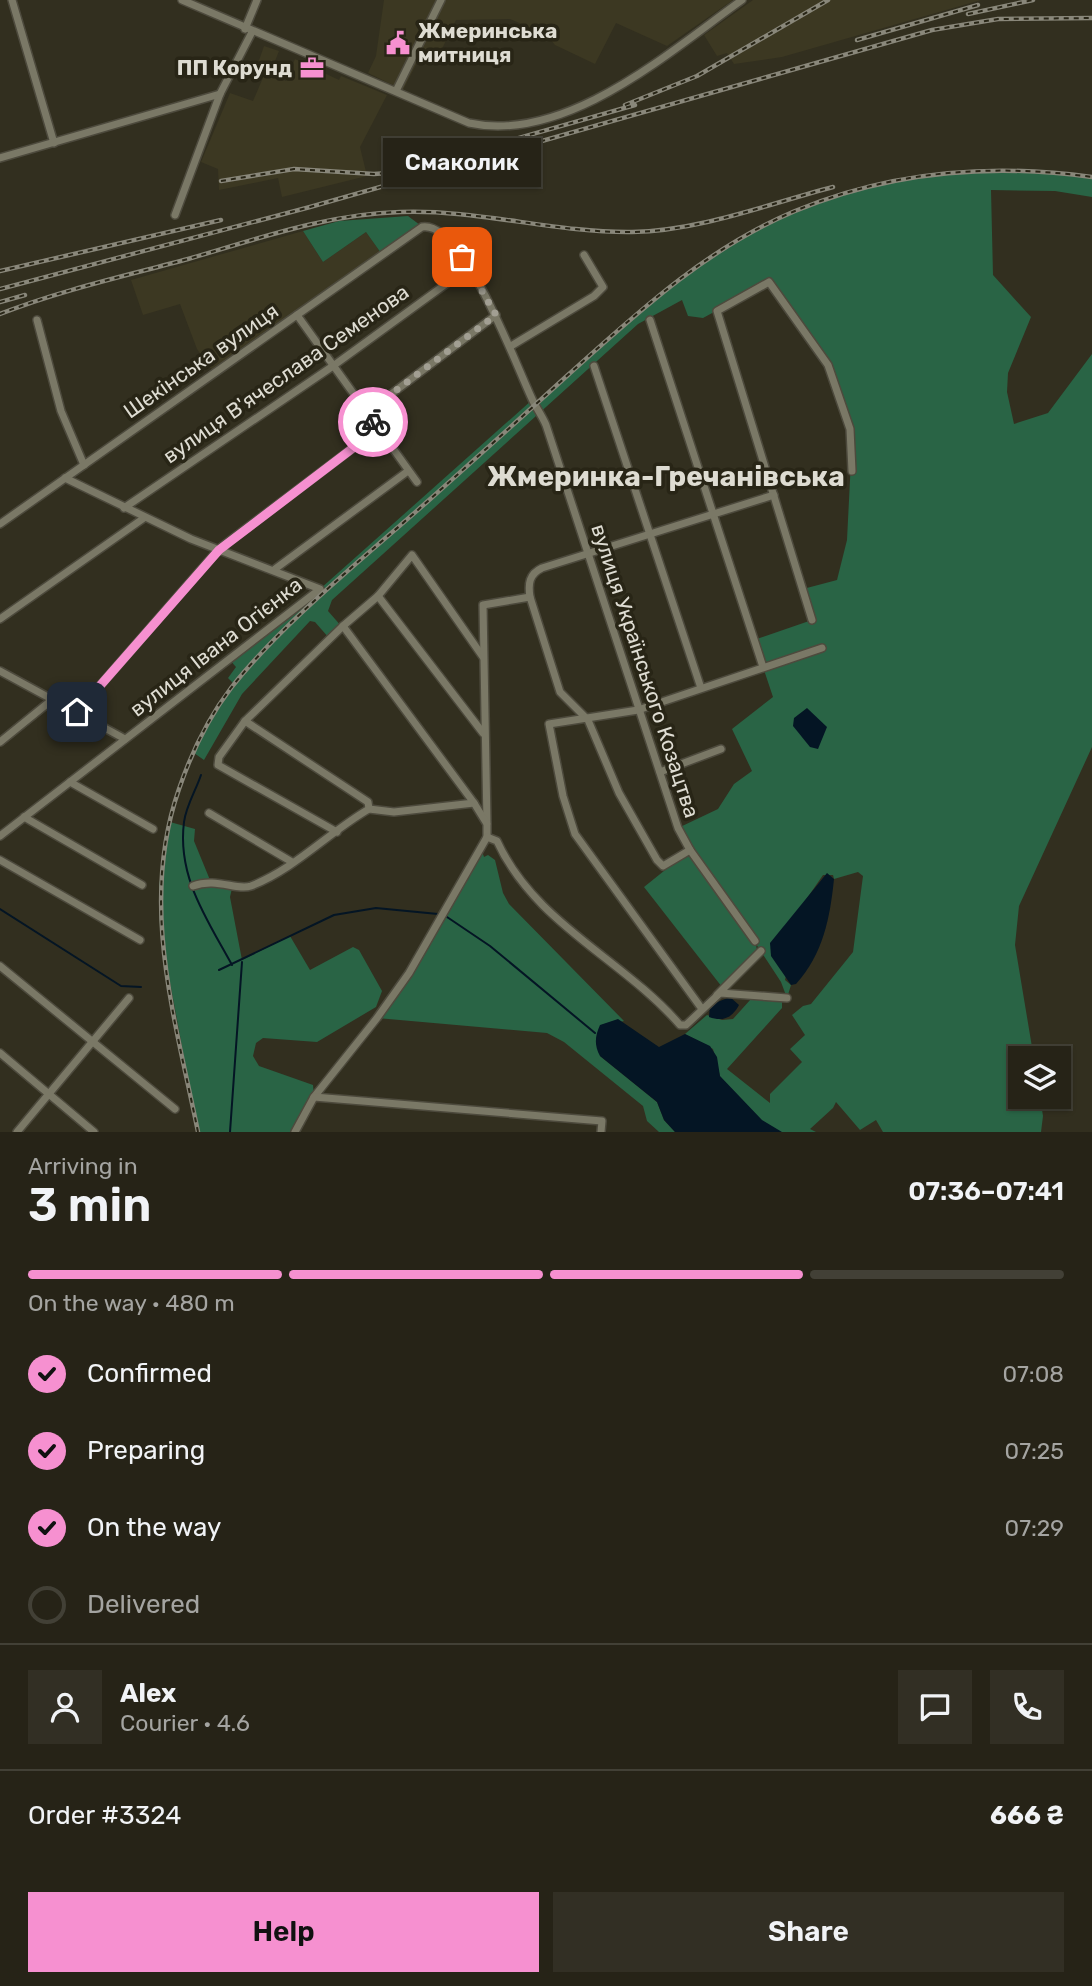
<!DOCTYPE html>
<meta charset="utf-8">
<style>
:root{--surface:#262317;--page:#322f24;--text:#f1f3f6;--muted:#a4a4a1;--line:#424036;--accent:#f690d0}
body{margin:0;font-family:Rubik,sans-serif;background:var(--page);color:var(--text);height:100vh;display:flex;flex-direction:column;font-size:26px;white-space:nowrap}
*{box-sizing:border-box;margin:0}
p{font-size:23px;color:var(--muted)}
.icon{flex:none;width:38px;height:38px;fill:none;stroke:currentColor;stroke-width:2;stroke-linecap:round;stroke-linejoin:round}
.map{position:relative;height:1132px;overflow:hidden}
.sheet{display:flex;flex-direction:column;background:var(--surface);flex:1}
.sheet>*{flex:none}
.buttons{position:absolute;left:1008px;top:1046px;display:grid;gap:14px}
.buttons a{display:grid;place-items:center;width:63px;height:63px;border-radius:0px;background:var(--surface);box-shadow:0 2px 5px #0004,0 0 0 2px var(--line);font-size:35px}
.pin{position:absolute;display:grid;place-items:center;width:60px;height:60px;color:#fff;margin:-30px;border-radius:14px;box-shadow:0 4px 10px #0006}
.courier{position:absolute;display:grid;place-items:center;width:70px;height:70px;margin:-35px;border:5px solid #f690d0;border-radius:50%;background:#fff;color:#222;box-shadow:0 2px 9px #0007}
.bubble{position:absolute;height:49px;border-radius:0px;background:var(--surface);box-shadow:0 2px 5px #0004,0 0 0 2px var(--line);font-size:23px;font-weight:600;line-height:49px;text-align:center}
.head em{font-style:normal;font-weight:600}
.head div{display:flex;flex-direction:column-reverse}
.head{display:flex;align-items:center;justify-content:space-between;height:119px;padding:0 28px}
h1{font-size:46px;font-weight:600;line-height:52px}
.bar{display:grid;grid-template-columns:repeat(4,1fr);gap:10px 7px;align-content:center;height:84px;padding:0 28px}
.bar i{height:9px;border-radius:5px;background:var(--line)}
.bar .active{background:var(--accent)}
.bar p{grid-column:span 4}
.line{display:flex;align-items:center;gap:18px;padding:0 28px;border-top:2px solid var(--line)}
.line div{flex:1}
.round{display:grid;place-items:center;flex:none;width:74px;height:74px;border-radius:0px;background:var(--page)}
ol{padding:0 28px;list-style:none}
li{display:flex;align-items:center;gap:21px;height:77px}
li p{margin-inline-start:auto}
li .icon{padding:7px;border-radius:50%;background:var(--accent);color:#111;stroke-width:4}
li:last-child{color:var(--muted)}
li i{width:38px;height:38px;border:4px solid var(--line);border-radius:50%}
.cta{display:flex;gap:14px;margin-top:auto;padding:14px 28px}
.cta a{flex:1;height:80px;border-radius:0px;background:var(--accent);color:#111;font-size:28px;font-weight:600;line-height:80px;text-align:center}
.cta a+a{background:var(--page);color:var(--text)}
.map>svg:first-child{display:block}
</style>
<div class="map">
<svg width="1092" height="1132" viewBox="0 0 1092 1132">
<rect width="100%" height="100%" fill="#322f1f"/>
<g fill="#3c3822">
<path d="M384 0H733L667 46 616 23 595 64 555 45 547 35 510 19 456 20 438 57 422 53 403 90 368 73 376 56Z"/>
<path d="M753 0H981L782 57 734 64 727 53 717 56 704 35Z"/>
<path d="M264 46 279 51 270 74 286 81 295 59 339 80 341 76 387 95 360 147 367 176 282 197 278 178 219 190 218 169 201 162 230 93 253 101 265 73 256 69Z"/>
<path d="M303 231 323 262 366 232 381 253 212 370 197 349 180 304 143 315 131 280Z"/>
</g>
<g fill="#296445">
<path d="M1006 169 1092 177V197L1055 191 991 190 993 275 1031 317 1008 373 1007 392 1014 424 1048 413 1092 354V747L1019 906 1015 945 1034 1059H1020V1097H1040L1043 1116 1041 1132H883L876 1120 860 1130 836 1102 833 1108 810 1129 816 1132H773L722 1084 713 1049 685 1034 707 1015 722 1020 733 1019 751 999 782 1002V1008L727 1069 770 1103V1094L802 1062 790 1049 805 1035 792 1015 803 1006 811 1004 853 952 863 876 858 872 834 879 833 875H823L801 907 785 980 791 985 787 998 781 982 756 944 757 951 722 987 644 887 690 850 678 828 718 809 734 784 752 771 732 729 773 697 754 640 812 620 803 589 837 580 847 540 852 440 828 365 769 282 703 318 688 316 682 300 638 324 332 600 328 611 342 627 329 638 315 622 310 621 242 694 204 760 194 753 213 715 234 684 228 678 236 667 229 659 320 589 532 400 535 405C588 358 638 306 696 266 788 200 894 172 1006 169Z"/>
<path d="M408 216 420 225 381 253 366 232 323 262 303 231 339 221Z"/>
<path d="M170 822 195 829 194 841 210 880 233 884 230 897 242 960 290 936 310 970 353 947 359 950 382 991 376 1007 317 1042 263 1038 256 1043 253 1056 259 1066 313 1085 314 1097 295 1132H198L160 929 159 886Z"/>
<path d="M481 848 484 857 488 855 495 860 503 893 509 904 624 1021 608 1025 600 1056 657 1102 664 1120 675 1132H659L647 1121 643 1106 564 1042 547 1033 377 1018 409 973Z"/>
</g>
<g fill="#041524">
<path d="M807 708 827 727 818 749 810 747 793 726 794 718Z"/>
<path d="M827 873 834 879C830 918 823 954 796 984L791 985 771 956 770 943Z"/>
<path d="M730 997 739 1005C732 1018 723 1022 709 1017L710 1005Z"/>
<path d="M618 1019 659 1047 685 1034 710 1046 717 1057 720 1076 762 1120 782 1132H675L664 1120 657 1102 600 1056C594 1045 595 1036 600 1025Z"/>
</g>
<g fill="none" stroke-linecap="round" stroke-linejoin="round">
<g stroke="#041524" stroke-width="2">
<path d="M201 775C196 790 186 806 184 822 177 877 207 919 232 965"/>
<path d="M0 909 121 986 141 987"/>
<path d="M447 917 490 946 595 1033"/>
<path d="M219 970 334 915 376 908 438 914"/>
<path d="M230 1132 242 962"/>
</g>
<g stroke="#4d4a3d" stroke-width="10">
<g id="minor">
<path d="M12 0 54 143"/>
<path d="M182 0 469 123C566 144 669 52 742 0"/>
<path d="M245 29 257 0"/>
<path d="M396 91 441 0"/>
<path d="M0 158 220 94"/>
<path d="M175 215 220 94 252 32"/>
<path d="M297 315 417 482"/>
<path d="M37 320 61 411 84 465"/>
<path d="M650 320 763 667"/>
<path d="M511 346 594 296 603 287 584 255"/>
<path d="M594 366 701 688"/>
<path d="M366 413 496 315"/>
<path d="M124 508 333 366 468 268"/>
<path d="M0 524 422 227C464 220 517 369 533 401 537 409 542 416 546 425L678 828 690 850 755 941"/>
<path d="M275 569 408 471"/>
<path d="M378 596 412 555 483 657"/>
<path d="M0 619 144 518"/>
<path d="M812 620 717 311 769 282 828 365 850 429 852 471"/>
<path d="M343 626 245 721 368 802 369 809"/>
<path d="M0 671 125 739"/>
<path d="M77 712 219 549 378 429"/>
<path d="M245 721 219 757 218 765 337 832"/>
<path d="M0 742 53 699"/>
<path d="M660 772 721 749"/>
<path d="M70 782 153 829"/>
<path d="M474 803 343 626 378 596 483 733"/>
<path d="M209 813 292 862"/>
<path d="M24 817 142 885"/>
<path d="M487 823 483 605 530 597"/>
<path d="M0 836 320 589 191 539 65 478"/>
<path d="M690 850 663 866 657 860 619 793 588 720 560 692 530 597C528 584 529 574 542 568L774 495"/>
<path d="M0 860 140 940"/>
<path d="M193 886C216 877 237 891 251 886 295 869 329 832 369 809L394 812 474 803 487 824V837"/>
<path d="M0 966 175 1109"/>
<path d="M717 995 761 951"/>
<path d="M702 1009 575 834 563 796 549 724 638 710 822 648"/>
<path d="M0 1053 94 1132"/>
<path d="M314 1097 377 1018 409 973 487 837 497 841C535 924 622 958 680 1025H686L720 993 787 998"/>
<path d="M17 1132 129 998"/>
<path d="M295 1132 314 1097 602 1121 601 1132"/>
</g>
</g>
<use href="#minor" stroke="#7a7866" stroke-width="7"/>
<g stroke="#89877a" stroke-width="4.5">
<g id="rail">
<path d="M968 14 1033 0"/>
<path d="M857 40 978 5"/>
<path d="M625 105 697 76 828 0"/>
<path d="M501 143 635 105"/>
<path d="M221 181 294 169 374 174 403 172"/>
<path d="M0 271 221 220"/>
<path d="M0 289 310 207 932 30 998 19 1092 18"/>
<path d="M0 302 25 295"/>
<path d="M0 314C61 290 125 276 188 259 257 239 327 214 400 212 478 209 554 233 632 232 699 231 768 204 833 187"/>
<path d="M198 1132C175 1018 139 903 179 789 191 754 208 718 231 688 282 623 365 557 428 501 475 459 522 417 569 374 639 311 707 248 795 211 891 171 990 163 1092 177"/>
</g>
</g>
<use href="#rail" stroke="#282516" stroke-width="2" stroke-dasharray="5" stroke-linecap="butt"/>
</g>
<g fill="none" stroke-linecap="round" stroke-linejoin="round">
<path stroke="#a29f93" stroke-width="7" stroke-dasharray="0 12.6" d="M373 422 366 413 496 315 462 257"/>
<path stroke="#f690d0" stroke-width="9" d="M77 712 219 550 378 429 373 422"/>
</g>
<defs>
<g id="civic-bare" transform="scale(1.89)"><path d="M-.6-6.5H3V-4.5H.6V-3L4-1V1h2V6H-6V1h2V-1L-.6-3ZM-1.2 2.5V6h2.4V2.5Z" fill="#f690d0" stroke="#282516" stroke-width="2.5" paint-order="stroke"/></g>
<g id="office-bare" transform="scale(1.89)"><path d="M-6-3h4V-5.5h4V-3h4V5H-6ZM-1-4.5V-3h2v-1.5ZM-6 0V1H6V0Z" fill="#f690d0" stroke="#282516" stroke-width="2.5" paint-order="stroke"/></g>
</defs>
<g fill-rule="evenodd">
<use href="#civic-bare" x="398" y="43"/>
<use href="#office-bare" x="312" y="68"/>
</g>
<g text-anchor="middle" stroke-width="7" stroke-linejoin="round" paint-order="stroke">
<g font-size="21" font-weight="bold" fill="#dedcd2" stroke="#282516" text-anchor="start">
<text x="418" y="38">Жмеринська<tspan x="418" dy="24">митниця</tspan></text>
<text x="292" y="75" text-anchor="end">ПП Корунд</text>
</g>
<g font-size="21" fill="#dedcd2" stroke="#282516">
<text transform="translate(201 361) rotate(-35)" y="7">Шекінська вулиця</text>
<text transform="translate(286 374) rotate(-35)" y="7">вулиця В'ячеслава Семенова</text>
<text transform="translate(216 647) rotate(-38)" y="7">вулиця Івана Огієнка</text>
<text transform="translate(645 671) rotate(72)" y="7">вулиця Українського Козацтва</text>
</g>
<g font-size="28" font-weight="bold" fill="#dedcd2" stroke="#282516">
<text x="666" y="486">Жмеринка-Гречанівська</text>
</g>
</g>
</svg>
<div class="buttons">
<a><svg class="icon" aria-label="layers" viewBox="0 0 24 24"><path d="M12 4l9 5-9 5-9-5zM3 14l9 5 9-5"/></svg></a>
</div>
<div class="pin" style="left:462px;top:257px;background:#ea580c"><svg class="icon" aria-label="bag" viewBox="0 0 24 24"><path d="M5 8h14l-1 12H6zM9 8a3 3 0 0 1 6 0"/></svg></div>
<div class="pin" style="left:77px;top:712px;background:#1f2937"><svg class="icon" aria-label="home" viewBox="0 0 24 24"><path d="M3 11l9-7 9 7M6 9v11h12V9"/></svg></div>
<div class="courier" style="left:373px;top:422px"><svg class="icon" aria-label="bike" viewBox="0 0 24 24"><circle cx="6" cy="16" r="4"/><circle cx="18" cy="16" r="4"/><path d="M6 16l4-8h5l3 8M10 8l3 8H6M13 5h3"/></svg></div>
<div class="bubble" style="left:383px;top:138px;width:158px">Смаколик</div>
</div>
<section class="sheet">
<div class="head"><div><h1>3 min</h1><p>Arriving in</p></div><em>07:36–07:41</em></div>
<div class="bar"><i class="active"></i><i class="active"></i><i class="active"></i><i></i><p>On the way · 480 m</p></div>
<ol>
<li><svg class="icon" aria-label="check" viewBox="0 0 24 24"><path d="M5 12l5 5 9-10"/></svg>Confirmed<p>07:08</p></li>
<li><svg class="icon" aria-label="check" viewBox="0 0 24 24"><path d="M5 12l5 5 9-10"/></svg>Preparing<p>07:25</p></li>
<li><svg class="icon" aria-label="check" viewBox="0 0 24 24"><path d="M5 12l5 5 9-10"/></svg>On the way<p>07:29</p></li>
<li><i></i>Delivered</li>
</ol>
<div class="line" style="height:126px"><a class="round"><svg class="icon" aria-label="person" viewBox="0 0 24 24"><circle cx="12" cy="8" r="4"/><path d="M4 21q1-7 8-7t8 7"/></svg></a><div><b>Alex</b><p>Courier · 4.6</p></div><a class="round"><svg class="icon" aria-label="chat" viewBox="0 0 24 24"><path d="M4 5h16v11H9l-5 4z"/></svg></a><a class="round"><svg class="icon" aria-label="phone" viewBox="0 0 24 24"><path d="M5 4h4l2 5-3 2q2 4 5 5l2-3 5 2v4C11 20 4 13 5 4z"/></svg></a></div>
<div class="line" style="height:91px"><div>Order #3324</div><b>666 ₴</b></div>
<div class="cta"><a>Help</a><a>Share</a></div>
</section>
